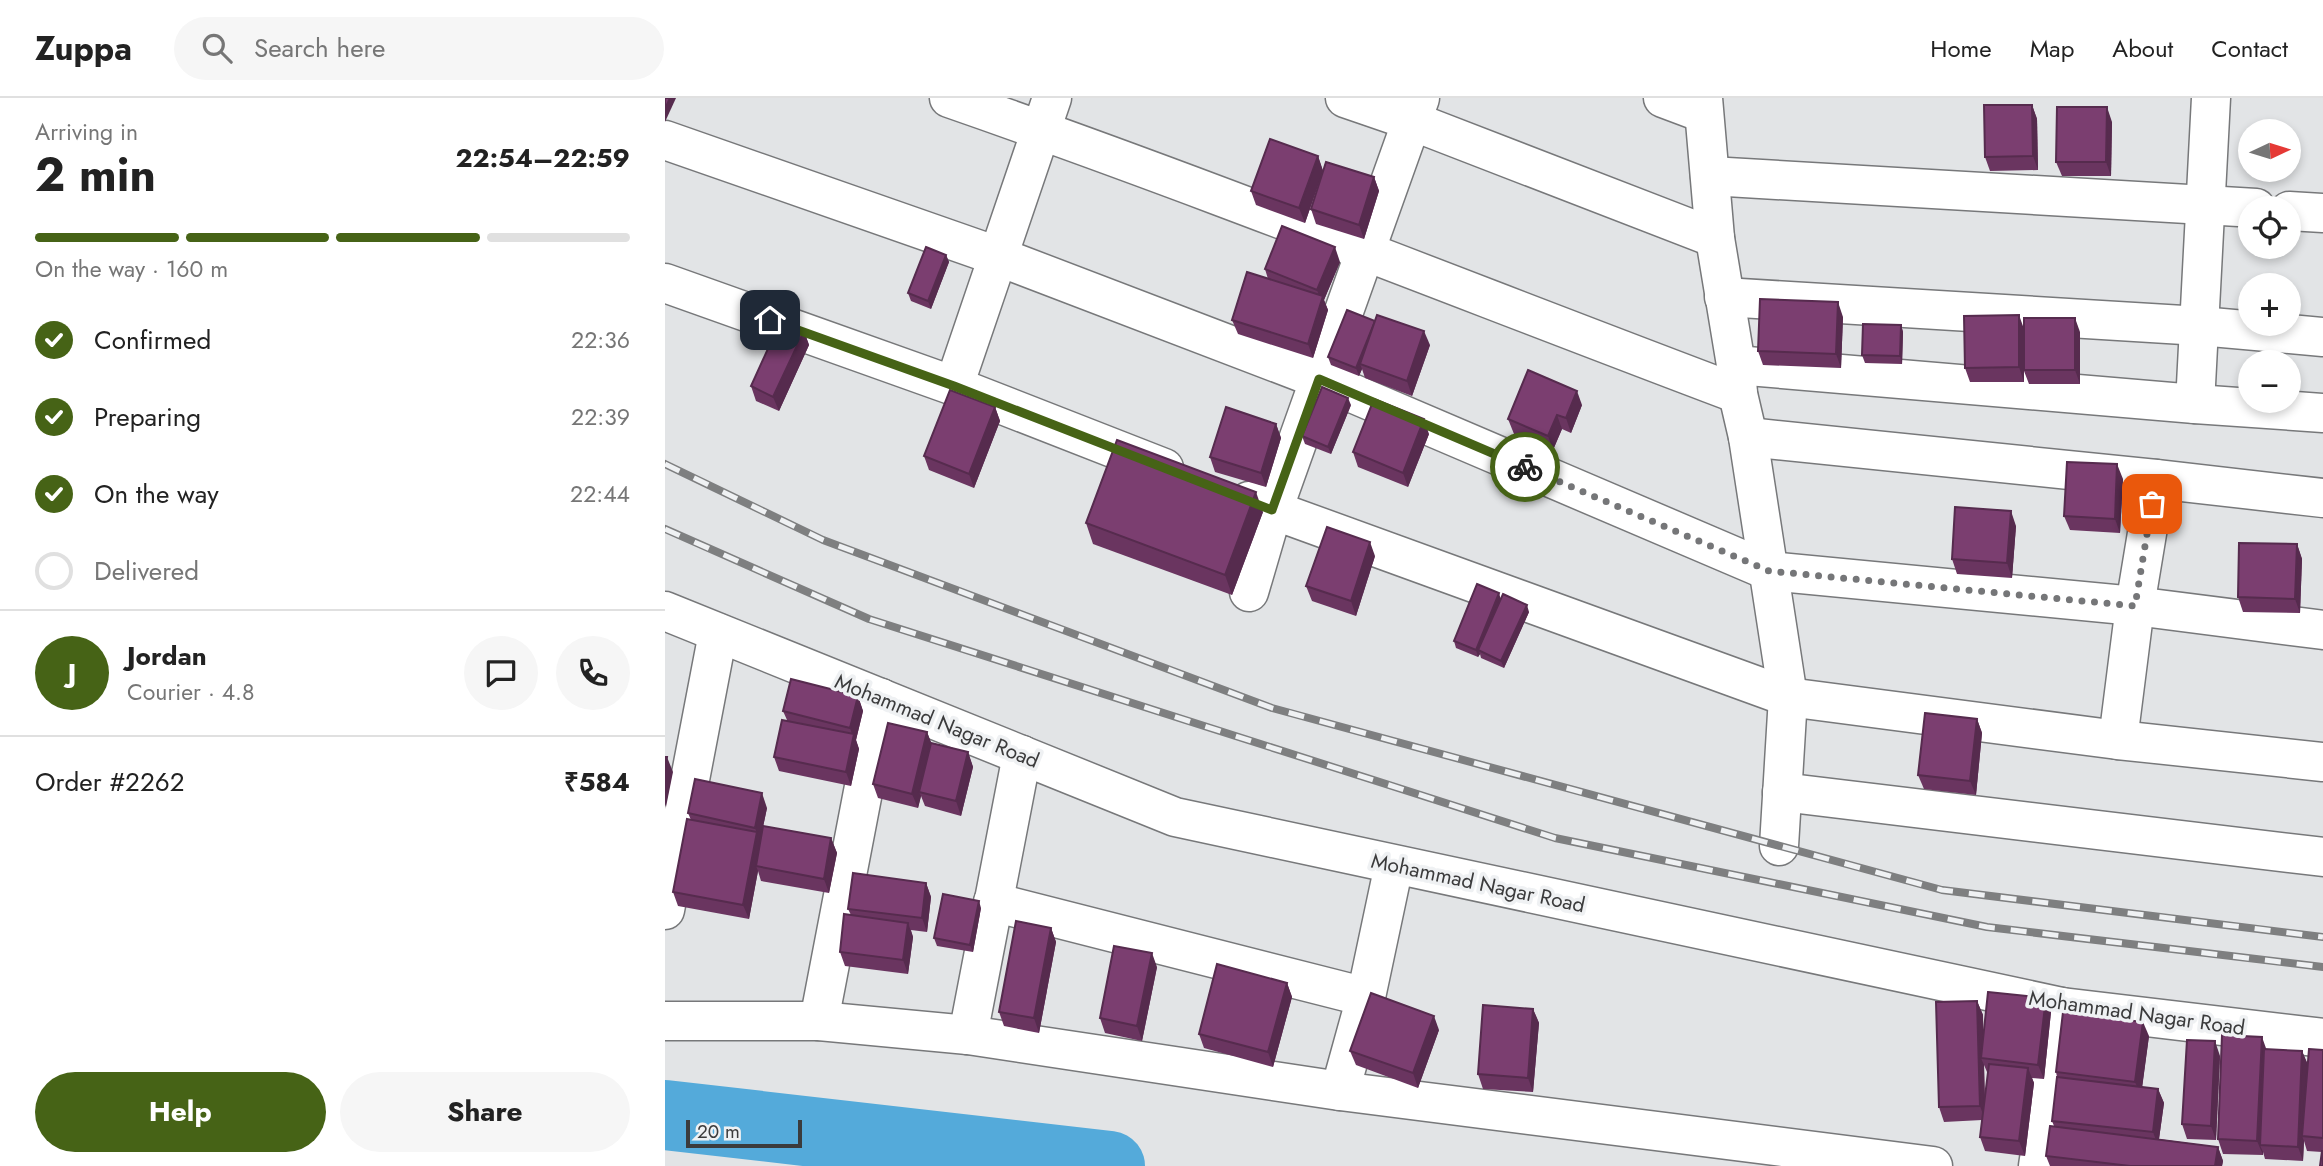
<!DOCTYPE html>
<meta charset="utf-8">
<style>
:root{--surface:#fff;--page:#f6f6f6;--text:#222;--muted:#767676;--line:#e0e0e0;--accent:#466316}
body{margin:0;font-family:Jost,sans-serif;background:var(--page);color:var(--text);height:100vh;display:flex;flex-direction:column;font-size:26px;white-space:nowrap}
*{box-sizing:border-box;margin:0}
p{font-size:23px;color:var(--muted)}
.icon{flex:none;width:38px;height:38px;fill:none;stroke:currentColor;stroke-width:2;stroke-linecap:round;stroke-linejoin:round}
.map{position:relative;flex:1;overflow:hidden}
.details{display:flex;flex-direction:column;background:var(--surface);width:665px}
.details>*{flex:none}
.needle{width:46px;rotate:86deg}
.buttons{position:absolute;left:1573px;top:21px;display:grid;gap:14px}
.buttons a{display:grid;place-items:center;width:63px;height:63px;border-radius:50%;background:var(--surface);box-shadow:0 4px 10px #0003;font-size:35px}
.scale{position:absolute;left:21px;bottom:18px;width:116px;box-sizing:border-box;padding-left:7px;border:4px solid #3b3b3c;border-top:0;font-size:19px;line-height:24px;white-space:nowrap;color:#3b3b3c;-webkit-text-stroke:5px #eff1f3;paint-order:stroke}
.pin{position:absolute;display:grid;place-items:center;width:60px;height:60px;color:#fff;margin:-30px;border-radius:14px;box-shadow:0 4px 10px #0006}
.courier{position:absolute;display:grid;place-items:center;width:70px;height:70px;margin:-35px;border:5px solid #466316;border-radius:50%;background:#fff;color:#222;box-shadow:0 2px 9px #0007}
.head em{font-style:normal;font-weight:700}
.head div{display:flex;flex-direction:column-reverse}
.head{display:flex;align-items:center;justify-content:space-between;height:119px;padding:0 35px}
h1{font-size:46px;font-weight:700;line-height:52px}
.bar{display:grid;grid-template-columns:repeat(4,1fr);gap:10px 7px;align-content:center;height:84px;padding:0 35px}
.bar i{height:9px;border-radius:5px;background:var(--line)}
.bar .on{background:var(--accent)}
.bar p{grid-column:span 4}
.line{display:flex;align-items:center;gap:18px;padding:0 35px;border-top:2px solid var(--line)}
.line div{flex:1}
.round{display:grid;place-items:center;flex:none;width:74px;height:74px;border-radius:37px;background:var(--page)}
ol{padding:0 35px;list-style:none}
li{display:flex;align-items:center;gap:21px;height:77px}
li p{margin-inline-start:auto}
li .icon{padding:7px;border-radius:50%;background:var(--accent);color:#fff;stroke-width:4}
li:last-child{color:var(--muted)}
li i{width:38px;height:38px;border:4px solid var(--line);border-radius:50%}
.action{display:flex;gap:14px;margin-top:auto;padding:14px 35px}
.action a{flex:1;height:80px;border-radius:42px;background:var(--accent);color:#fff;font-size:28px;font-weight:700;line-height:80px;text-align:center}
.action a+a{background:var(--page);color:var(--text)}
header{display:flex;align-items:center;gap:42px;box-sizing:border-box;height:98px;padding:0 35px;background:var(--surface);border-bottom:2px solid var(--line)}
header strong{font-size:33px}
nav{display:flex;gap:38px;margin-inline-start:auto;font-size:24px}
.search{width:490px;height:63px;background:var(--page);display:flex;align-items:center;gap:18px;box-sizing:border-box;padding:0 24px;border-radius:38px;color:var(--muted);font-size:26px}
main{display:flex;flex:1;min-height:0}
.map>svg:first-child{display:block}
</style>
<header>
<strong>Zuppa</strong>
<div class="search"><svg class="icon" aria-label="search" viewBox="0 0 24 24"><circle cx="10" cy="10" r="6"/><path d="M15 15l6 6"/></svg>Search here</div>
<nav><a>Home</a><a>Map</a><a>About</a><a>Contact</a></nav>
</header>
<main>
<section class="details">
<div class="head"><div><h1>2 min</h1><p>Arriving in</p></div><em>22:54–22:59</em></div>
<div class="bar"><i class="on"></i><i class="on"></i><i class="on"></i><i></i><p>On the way · 160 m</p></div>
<ol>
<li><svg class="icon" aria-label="check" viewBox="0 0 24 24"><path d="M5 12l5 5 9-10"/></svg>Confirmed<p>22:36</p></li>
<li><svg class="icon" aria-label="check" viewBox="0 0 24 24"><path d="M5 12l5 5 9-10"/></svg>Preparing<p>22:39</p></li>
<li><svg class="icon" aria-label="check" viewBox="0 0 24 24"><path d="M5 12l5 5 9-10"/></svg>On the way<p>22:44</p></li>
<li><i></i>Delivered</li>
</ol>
<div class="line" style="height:126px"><b class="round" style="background:var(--accent);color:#fff">J</b><div><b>Jordan</b><p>Courier · 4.8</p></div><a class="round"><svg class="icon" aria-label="chat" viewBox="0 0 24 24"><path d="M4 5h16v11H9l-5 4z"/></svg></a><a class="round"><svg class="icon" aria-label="phone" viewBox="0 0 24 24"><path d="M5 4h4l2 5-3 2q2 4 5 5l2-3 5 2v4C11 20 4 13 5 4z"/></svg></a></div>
<div class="line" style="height:91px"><div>Order #2262</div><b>₹584</b></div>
<div class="action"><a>Help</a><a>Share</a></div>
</section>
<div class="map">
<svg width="1658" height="1068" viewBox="0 0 1658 1068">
<rect width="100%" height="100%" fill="#e2e4e6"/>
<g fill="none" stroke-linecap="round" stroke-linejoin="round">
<path stroke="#54aada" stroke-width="70" d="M0 1017 445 1068"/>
<g stroke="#77787a" stroke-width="41">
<g id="street">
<path d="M284 0C549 92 810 197 1073 296"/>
<path d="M387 0 289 288 499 370"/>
<path d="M680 0 747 23 1050 140"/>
<path d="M998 0 1038 15"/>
<path d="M1038 0 1050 140 1071 267 1073 296 1083 339 1123 599 1114 748"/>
<path d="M0 42 332 158 654 281 1104 473 1470 508 1658 532"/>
<path d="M1045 78 1591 110"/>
<path d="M1624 113 1658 115"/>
<path d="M0 185 289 288"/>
<path d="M1059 199 1535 228 1658 239"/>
<path d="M1071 267 1530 306 1658 315"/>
<path d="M1530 306 1546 0"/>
<path d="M1083 339 1491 381 1658 400"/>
<path d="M584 403 608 412 755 0"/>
<path d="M584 494 608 412 1123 599 1453 642 1658 664"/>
<path d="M0 513 510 719 1397 909 1658 940"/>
<path d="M1453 642 1470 508 1491 381"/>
<path d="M1117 694 1658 759"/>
<path d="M328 804 701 899"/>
<path d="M0 812 53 535"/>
<path d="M0 923H154L303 937 675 993 1268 1068"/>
<path d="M154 923 216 600"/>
<path d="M303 937 357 657"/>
<path d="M675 993 701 899 729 767"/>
<path d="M1373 1068 1397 909"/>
</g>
</g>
<use href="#street" stroke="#fff" stroke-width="38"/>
<g stroke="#7e7f80" stroke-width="8">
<g id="rail">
<path d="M0 366 158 442 607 610 1277 792 1658 839"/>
<path d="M0 431 204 521 890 740 1322 829 1658 869"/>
</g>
</g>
<use href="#rail" stroke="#eff1f3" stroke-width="5" stroke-dasharray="16" stroke-linecap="butt"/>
</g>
<g fill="#6a3560" fill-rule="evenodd">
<path d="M1367 7 1372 21 1373 72 1325 73 1320 59Z"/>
<path d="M1447 24 1446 78H1397L1391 64Z"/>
<path d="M653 58 658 73 640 125 591 107 586 93Z"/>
<path d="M709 79 714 93 699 141 651 126 646 111Z"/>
<path d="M281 157 284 164 266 211 246 203 243 195Z"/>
<path d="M675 164 659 202 663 212 648 260 573 236 567 222 603 181 600 171Z"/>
<path d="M1178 219 1176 270 1098 267 1093 253Z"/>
<path d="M1236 227 1238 234 1237 266 1200 265 1197 257Z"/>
<path d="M1359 231 1415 234V286H1364L1359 273V284H1305L1300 270Z"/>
<path d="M139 233 144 247 114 313 91 303 86 288Z"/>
<path d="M765 247 747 298 700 280 697 271 694 278 666 267 663 259Z"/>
<path d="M686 307 666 356 640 346 637 338Z"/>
<path d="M917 307 906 335 897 331 888 352 849 336 843 321Z"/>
<path d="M330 309 335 323 309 390 264 372 259 358Z"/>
<path d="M611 326 616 340 601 389 550 374 545 359Z"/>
<path d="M764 336 743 389 693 369 688 354Z"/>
<path d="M1458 381 1455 435 1405 432 1399 418Z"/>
<path d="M598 414 567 497 428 446 421 425Z"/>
<path d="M1351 428 1347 480 1292 476 1287 461Z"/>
<path d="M1632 446 1637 461 1635 515 1578 514 1573 499Z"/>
<path d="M710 458 691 518 647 503 641 488Z"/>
<path d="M836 501 864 514 839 570 816 560 815 556 813 559 791 550 789 543Z"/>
<path d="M193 598 198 613 191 642 194 651 186 688 114 673 109 659 122 622 118 613Z"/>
<path d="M1312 621 1317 635 1311 697 1259 691 1253 677Z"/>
<path d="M262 634 266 645 303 654 308 669 296 718 260 708 256 698 253 710 213 700 208 686Z"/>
<path d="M102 710 98 729 166 740 172 755 164 795 96 783 93 773 84 821 13 808 8 794 26 722 23 715Z"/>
<path d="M261 785 266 799 262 834 246 832 248 839 243 876 180 868 175 854 186 817 183 811Z"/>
<path d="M316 810 308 854 272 848 269 840Z"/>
<path d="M386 830 391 844 374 935 339 928 334 914Z"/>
<path d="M492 869 477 943 440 935 435 920Z"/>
<path d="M622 885 627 899 608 969 539 950 534 936Z"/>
<path d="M1381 900 1386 914 1379 981 1367 980 1369 985 1360 1058 1320 1053 1315 1039 1317 1022 1279 1024 1274 1009 1312 903 1318 917V942ZM1319 967 1322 974 1323 975 1320 999Z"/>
<path d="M868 911 874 925 868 994 818 991 813 976Z"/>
<path d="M774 932 753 990 691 967 685 953Z"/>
<path d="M1484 938 1477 989 1493 991 1499 1005 1494 1041 1553 1049 1558 1063 1557 1068H1385L1381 1058 1389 1028 1387 1023 1392 979 1391 974Z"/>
<path d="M1601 951 1637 953 1643 967 1658 952V1068L1657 1054 1642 1053 1639 1043 1638 1063 1600 1061 1598 1054V1057L1558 1056 1553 1041Z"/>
<path d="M1555 958 1551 1042 1522 1041 1517 1026Z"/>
</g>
<g fill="#562b4e">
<path d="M5 0H11L0 24V11Z"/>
<path d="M1367 7 1372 21 1373 72 1368 58Z"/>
<path d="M1442 9 1447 24 1446 78 1441 64Z"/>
<path d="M653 58 658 73 640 125 634 110Z"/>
<path d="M709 79 714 93 699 141 694 127Z"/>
<path d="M670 149 675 164 659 202 663 212 648 260 643 246 656 203 652 192Z"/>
<path d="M281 157 284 164 266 211 263 203Z"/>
<path d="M1173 204 1178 219 1176 270 1171 256Z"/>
<path d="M1354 217 1359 231V284L1354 269Z"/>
<path d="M1410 220 1415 234V286L1410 272Z"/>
<path d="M710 223 695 266 697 271 694 278 691 270Z"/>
<path d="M1236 227 1238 234 1237 266 1235 258Z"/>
<path d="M139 233 144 247 114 313 108 299Z"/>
<path d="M759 233 765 247 747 298 742 283Z"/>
<path d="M912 293 917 307 906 335 901 320Z"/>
<path d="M683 300 686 307 666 356 663 349Z"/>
<path d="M330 309 335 323 309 390 304 376Z"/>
<path d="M892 317 897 331 888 352 883 338Z"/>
<path d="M759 321 764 336 743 389 738 375Z"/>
<path d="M611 326 616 340 601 389 596 375Z"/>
<path d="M1452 366 1458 381 1455 435 1450 421Z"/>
<path d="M591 394 598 414 567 497 560 477Z"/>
<path d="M1346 413 1351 428 1347 480 1342 465Z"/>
<path d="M705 444 710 458 691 518 686 503Z"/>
<path d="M1632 446 1637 461 1635 515 1630 501Z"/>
<path d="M834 495 836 502 813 552 815 556 813 559 811 552Z"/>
<path d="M862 507 864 514 839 570 836 563Z"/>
<path d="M193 598 198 613 191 642 194 651 186 688 181 674 188 639 185 630Z"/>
<path d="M1312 621 1317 635 1311 697 1305 683Z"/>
<path d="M262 634 268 649 254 694 256 698 253 710 247 696Z"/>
<path d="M303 654 308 669 296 718 291 703Z"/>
<path d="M2 659 8 674 1 709 0 706V672Z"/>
<path d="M97 695 102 710 95 743 91 768 93 773 84 821 78 807 92 735 90 730Z"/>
<path d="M166 740 172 755 164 795 159 781Z"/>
<path d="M261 785 266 799 262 834 257 820Z"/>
<path d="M314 803 316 810 308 854 305 847Z"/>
<path d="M243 825 248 839 243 876 238 862Z"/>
<path d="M386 830 391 844 374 935 369 920Z"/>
<path d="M487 855 492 869 477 943 472 928Z"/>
<path d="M622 885 627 899 608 969 603 954Z"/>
<path d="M1381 900 1386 914 1379 981 1373 967Z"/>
<path d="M1312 903 1318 917 1319 960H1316L1319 967 1320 1022 1315 1008Z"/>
<path d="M868 911 874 925 868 994 863 980Z"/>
<path d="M769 918 774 932 753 990 748 975Z"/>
<path d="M1478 924 1484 938 1476 998 1470 984Z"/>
<path d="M1597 939 1602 953 1595 1047 1598 1054V1057L1592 1043Z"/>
<path d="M1550 943 1555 958 1551 1042 1546 1028Z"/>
<path d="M1637 953 1643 967 1637 1038 1639 1043 1638 1063 1633 1049Z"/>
<path d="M1363 970 1369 985 1360 1058 1354 1043Z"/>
<path d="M1493 991 1499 1005 1493 1048 1488 1034Z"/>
<path d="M1553 1049 1558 1063 1557 1068H1550Z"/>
</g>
<g fill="#7b3e70" stroke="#562b4e" stroke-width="2">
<path d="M0 0H5L0 11Z"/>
<path d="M1319 7H1367L1368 58 1320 59Z"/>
<path d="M1392 9H1442L1441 64H1391Z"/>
<path d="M605 41 653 58 634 110 586 93Z"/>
<path d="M661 64 709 79 694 127 646 111Z"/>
<path d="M617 128 670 149 652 192 600 171Z"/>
<path d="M261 149 281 157 263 203 243 195Z"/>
<path d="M582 174 658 198 643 246 567 222Z"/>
<path d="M1095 201 1173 204 1171 256 1093 253Z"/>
<path d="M682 212 710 223 691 270 663 259Z"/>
<path d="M712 217 759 233 742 283 695 266Z"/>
<path d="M1354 217V269L1300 270 1299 218Z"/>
<rect x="1359" y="220" width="51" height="52"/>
<path d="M116 222 139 233 108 299 86 288Z"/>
<path d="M1198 226 1236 227 1235 258 1197 257Z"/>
<path d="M863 272 912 293 901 320 892 317 883 338 843 321Z"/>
<path d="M657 289 683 300 663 349 637 338Z"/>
<path d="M285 292 330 309 304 376 259 358Z"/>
<path d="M709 301 759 321 738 375 688 354Z"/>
<path d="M561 309 611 326 596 375 545 359Z"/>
<path d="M452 342 591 394 560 477 421 425Z"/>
<path d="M1402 364 1452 366 1450 421 1399 418Z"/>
<path d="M1290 409 1346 413 1342 465 1287 461Z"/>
<path d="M662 429 705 444 686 503 641 488Z"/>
<path d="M1574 445 1632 446 1630 501 1573 499Z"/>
<path d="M812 486 834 495 811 552 789 543Z"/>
<path d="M838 496 862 507 836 563 813 552Z"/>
<path d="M126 581 193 598 185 630 118 613Z"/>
<path d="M1260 615 1312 621 1305 683 1253 677Z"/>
<path d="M117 622 189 636 181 674 109 659Z"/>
<path d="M223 625 262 634 247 696 208 686Z"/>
<path d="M266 645 303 654 291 703 254 694Z"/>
<path d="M0 659H2L0 672Z"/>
<path d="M30 681 97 695 90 730 23 715Z"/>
<path d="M22 721 92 734 78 807 8 794Z"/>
<path d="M98 728 166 740 159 781 91 768Z"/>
<path d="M188 775 261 785 257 820 183 811Z"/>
<path d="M278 796 314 803 305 847 269 840Z"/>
<path d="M179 816 243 825 238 862 175 854Z"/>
<path d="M351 823 386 830 369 920 334 914Z"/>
<path d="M449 848 487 855 472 928 435 920Z"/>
<path d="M552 866 622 885 603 954 534 936Z"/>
<path d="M1323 894 1381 900 1373 967 1316 960Z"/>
<path d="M706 895 769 918 748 975 685 953Z"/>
<path d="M1312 903 1315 1008 1274 1009 1271 904Z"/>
<path d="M818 907 868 911 863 980 813 976Z"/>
<path d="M1398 914 1478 924 1470 984 1391 974Z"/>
<path d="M1557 937 1597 939 1592 1043 1553 1041Z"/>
<path d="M1522 942 1550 943 1546 1028 1517 1026Z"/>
<path d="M1599 951 1637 953 1633 1049 1595 1047Z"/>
<path d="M1644 951 1658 952V1040L1637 1038Z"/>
<path d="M1324 966 1363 970 1354 1043 1315 1039Z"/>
<path d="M1392 979 1493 991 1488 1034 1387 1023Z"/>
<path d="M1385 1028 1553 1049 1550 1068H1465L1381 1058Z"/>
<path d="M1657 1053H1658V1068H1655Z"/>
</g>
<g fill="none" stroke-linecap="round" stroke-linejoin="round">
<path stroke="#757678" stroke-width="7" stroke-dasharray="0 12.6" d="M860 369 1104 473 1470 508 1487 406"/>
<path stroke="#466316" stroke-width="9" d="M105 222 289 288 607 412 654 281 860 369"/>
</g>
<g text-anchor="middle" stroke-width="7" stroke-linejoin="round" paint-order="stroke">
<g font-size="21" fill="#3b3b3c" stroke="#eff1f3">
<text transform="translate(272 623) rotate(22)" y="7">Mohammad Nagar Road</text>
<text transform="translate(813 785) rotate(12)" y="7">Mohammad Nagar Road</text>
<text transform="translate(1472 915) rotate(8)" y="7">Mohammad Nagar Road</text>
</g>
</g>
</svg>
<div class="buttons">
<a><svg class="needle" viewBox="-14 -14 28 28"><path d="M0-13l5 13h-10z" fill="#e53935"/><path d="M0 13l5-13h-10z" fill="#767676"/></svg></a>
<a><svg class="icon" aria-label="locate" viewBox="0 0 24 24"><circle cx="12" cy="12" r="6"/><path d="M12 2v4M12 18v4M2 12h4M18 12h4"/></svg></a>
<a>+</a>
<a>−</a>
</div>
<div class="scale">20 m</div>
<div class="pin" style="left:1487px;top:406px;background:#ea580c"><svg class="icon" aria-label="bag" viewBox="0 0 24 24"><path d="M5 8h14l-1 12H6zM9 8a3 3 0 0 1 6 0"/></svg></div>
<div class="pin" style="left:105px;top:222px;background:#1f2937"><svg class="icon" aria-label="home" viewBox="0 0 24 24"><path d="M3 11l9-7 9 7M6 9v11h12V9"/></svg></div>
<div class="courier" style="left:860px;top:369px"><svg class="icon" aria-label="bike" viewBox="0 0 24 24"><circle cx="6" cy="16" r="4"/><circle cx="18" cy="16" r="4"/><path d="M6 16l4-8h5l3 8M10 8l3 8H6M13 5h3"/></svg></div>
</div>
</main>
